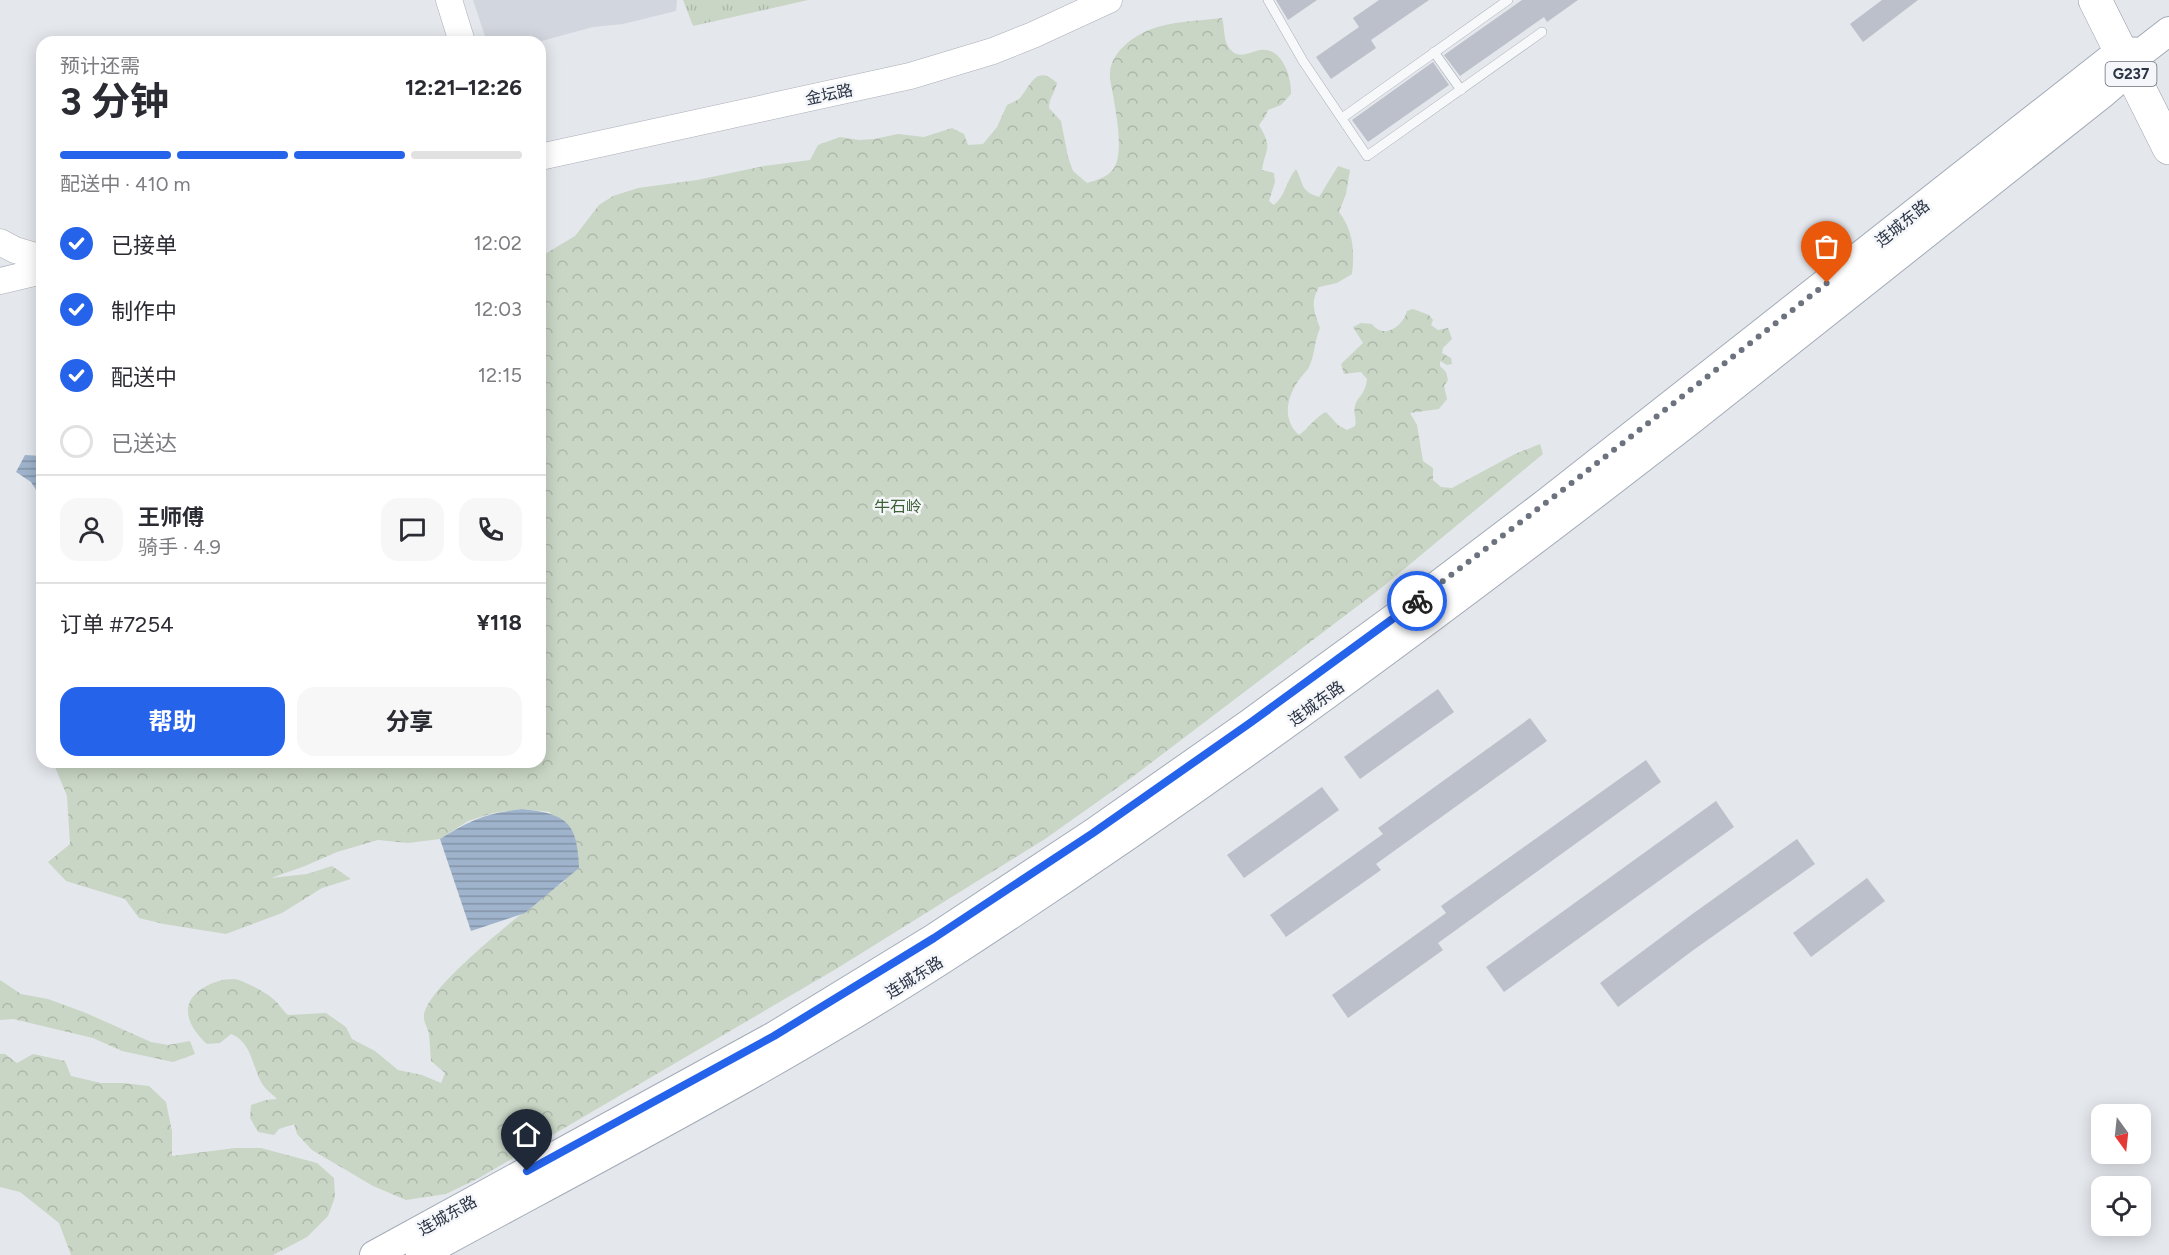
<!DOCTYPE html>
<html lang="zh">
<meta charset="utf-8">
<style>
:root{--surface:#fff;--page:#f7f7f7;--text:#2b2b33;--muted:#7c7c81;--line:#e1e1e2;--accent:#2563eb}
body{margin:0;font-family:Figtree,"Noto Sans SC",sans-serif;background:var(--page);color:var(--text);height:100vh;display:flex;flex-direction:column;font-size:22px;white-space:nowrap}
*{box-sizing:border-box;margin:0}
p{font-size:20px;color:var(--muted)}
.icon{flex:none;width:33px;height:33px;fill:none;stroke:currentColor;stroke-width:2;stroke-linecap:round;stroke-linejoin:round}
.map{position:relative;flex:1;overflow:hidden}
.panel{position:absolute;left:36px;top:36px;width:510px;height:732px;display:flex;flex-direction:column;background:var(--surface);border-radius:18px;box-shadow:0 3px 15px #0003}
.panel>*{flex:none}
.needle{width:39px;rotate:165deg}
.tools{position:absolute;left:2091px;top:1104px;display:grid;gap:12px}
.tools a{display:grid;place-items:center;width:60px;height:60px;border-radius:12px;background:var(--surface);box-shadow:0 3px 15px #0003;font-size:30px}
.pin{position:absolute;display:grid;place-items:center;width:51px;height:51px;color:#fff;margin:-62px -26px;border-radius:50% 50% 50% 0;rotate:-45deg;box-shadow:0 0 6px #0007}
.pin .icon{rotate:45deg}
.courier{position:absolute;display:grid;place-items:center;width:60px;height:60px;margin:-30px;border:4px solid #2563eb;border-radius:50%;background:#fff;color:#222;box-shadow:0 2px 8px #0007}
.summary em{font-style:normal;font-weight:700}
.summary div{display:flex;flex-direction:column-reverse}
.summary{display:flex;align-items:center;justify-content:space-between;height:102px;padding:0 24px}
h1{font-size:39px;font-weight:700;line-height:45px}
.bar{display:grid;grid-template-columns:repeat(4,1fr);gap:9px 6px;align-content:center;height:72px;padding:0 24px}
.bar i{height:8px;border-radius:4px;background:var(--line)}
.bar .selected{background:var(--accent)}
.bar p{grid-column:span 4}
.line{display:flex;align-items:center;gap:15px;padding:0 24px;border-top:2px solid var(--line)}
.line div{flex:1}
.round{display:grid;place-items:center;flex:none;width:63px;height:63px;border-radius:18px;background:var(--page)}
ol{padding:0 24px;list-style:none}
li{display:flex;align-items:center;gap:18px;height:66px}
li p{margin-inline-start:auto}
li .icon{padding:6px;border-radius:50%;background:var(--accent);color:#fff;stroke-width:4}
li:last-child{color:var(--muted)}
li i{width:33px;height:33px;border:3px solid var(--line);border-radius:50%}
.action{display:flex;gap:12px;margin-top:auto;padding:12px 24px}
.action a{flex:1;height:69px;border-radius:18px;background:var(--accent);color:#fff;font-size:24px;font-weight:700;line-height:69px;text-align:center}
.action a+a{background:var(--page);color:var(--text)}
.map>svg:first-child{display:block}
</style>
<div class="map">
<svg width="2169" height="1255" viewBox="0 0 2169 1255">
<defs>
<pattern id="grass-tufts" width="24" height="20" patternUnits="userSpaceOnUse" patternTransform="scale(1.5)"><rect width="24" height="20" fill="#c9d6c5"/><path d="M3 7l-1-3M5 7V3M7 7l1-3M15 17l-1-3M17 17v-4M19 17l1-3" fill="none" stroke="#adb8ab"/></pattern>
<pattern id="forest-crowns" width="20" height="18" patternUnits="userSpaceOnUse" patternTransform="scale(1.5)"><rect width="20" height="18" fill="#c9d6c5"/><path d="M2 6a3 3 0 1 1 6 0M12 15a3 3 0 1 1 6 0" fill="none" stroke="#adb8ab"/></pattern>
<pattern id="water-rules" width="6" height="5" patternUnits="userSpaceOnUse" patternTransform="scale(1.5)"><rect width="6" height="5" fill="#9fb4cc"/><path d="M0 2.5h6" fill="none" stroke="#8293a7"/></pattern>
</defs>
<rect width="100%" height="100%" fill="#e4e7ec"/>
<path fill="#d2d6de" d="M473 0H677L676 11 623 24 593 27 538 42H487Z"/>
<path fill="url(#grass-tufts)" d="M683 0H808L693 26Z"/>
<g fill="url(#forest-crowns)">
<path d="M1222 18C1225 27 1223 42 1230 49 1239 60 1250 52 1260 50 1282 46 1292 78 1291 94L1281 105 1268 110 1265 117 1259 125C1273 149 1266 146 1262 170L1274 173 1275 182 1269 201 1274 205C1286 195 1286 181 1296 169 1304 184 1300 191 1319 197L1338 166 1350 170 1346 194 1339 212C1353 230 1355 252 1352 274L1337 283 1319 287C1310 302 1314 312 1320 328 1314 341 1315 357 1308 369 1306 371 1304 373 1302 376 1288 393 1280 418 1299 435 1309 428 1315 417 1326 412L1338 425 1347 430 1355 426C1357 419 1353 413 1355 406 1358 395 1365 396 1367 379L1361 372 1344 374 1341 364 1363 343 1353 327 1361 323 1372 324C1384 340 1403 326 1407 311L1413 309 1429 315 1433 320 1431 325 1438 330 1448 328 1452 339 1443 348 1442 353 1451 358 1452 364 1447 365 1440 361V366L1446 372 1448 380 1444 386 1447 399 1439 409 1410 413 1417 425 1423 461 1433 468V480L1441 487 1452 488 1515 454 1540 444 1543 454 1380 589 1131 778 1045 839 836 969 479 1178 446 1194 406 1200 373 1186 312 1150 297 1134 294 1124 279 1129 274 1135 258 1132 250 1118 251 1105 266 1100 277 1099C272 1094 264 1088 261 1082 252 1064 251 1042 231 1034L220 1043 207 1044C189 1028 177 1004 203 988 213 982 223 979 234 979 243 980 265 992 272 998 278 1002 282 1010 288 1015L326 1013 346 1027 352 1039 375 1051 398 1070 422 1075 441 1083 445 1073 431 1061C430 1052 430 1042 429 1034 428 1028 423 1021 424 1016 425 986 538 900 565 881L550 812 522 809 493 813 468 821 440 839 408 843 378 840 337 852 305 866 271 878 307 874 332 866 351 879 322 888 282 913 226 934 164 924 139 918 125 899 66 881 48 862 70 844 67 796 53 762H540V257L575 236 599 205 613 196 638 188 697 180 764 166 810 160 818 145 840 137 859 140 874 139 898 134 924 137 952 128 964 134 968 145 983 144 997 127 1007 105C1011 103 1017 101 1020 98 1030 86 1037 63 1057 83 1055 93 1049 98 1049 108L1061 121 1068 157 1073 171 1087 183C1097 180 1108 177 1114 168 1124 152 1116 113 1113 95 1112 88 1109 79 1110 72 1112 52 1132 37 1149 30 1171 21 1198 21 1222 18Z"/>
<path d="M0 980 21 994 48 999 86 1013 151 1042 168 1045 190 1041 195 1054 173 1062 122 1051 93 1038 13 1019 0 1020Z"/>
<path d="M0 1054H5L17 1063 33 1054 65 1061 71 1076 101 1083H123L149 1086 166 1102 172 1131V1156L235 1148H261L317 1163 334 1178 335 1197 328 1216 307 1237 273 1255H71L59 1223 20 1192 0 1187Z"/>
</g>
<g fill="url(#water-rules)">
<path d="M25 455 42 456V499L31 482 16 472Z"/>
<path d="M522 809C567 814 577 822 579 868L525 913 471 931 440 839C472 819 485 814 522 809Z"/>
</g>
<g fill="#bbc0ca">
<path d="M1276 0H1317L1288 20Z"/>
<path d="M1379 0H1429L1371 40 1376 48 1331 79 1316 57 1359 27 1353 18Z"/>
<path d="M1522 0H1578L1547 22 1544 17 1460 76 1444 55Z"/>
<path d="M1882 0H1918L1863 42 1850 24Z"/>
<path d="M1433 62 1449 85 1368 142 1352 120Z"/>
<path d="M1438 689 1454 712 1360 779 1344 757Z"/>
<path d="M1530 718 1547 741 1376 864 1381 870 1286 937 1270 915 1383 834 1378 828Z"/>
<path d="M1646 760 1661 782 1438 943 1443 950 1348 1018 1332 995 1446 913 1441 906Z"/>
<path d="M1322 787 1339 810 1244 878 1227 855Z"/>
<path d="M1716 801 1734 827 1504 992 1486 967Z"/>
<path d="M1797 839 1815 864 1692 951 1618 1007 1600 983 1691 915Z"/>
<path d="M1867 878 1885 901 1811 957 1793 933Z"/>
</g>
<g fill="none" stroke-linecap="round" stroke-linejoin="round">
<g stroke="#a9aeb7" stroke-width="10">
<g id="lane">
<path d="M1268 0 1303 61 1367 156 1542 32"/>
<path d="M1434 52 1461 90"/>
<path d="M1342 118 1508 0"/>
</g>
</g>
<g stroke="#a9aeb7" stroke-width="27">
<g id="secondary">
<path d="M449 0 462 42"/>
<path d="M540 157 910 76 993 51 1033 35 1109 0"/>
<path d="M0 242 15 250 42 258"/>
<path d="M0 281 42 271"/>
</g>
</g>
<g stroke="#a3abb8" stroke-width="30">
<g id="primary">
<path d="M374 1255 774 1036 934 938 1093 833 1250 723 1402 612 1547 502 2120 51 2142 52"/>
<path d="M420 1255C598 1158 778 1066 948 956 1204 790 1449 608 1690 421 1828 313 1964 203 2101 95L2129 71 2142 52 2169 31"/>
</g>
</g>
<g stroke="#8b94a3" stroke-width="34">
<path id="highway" d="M2095 0 2169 148"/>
</g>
<use href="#lane" stroke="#f7f8fa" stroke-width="9"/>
<use href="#secondary" stroke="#fff" stroke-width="26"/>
<use href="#primary" stroke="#fff" stroke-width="28"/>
<use href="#highway" stroke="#fff" stroke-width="33"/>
</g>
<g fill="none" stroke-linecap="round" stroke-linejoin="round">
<path stroke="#6c737f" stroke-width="6" stroke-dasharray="0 10.8" d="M1417 601 1564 489 1827 283"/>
<path stroke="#2563eb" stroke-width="8" d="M527 1171 774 1036 934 938 1093 833 1250 723 1417 601"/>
</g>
<g text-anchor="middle" stroke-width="5" stroke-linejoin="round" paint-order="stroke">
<rect fill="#f4f6f9" stroke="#676e7b" stroke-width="1.5" x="2105.5" y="62" width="51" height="24" rx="4.5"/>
<g font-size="15" font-weight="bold" fill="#2b3445">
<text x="2131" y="79">G237</text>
</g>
<g font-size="16" fill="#2b3445" stroke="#f4f6f9">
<text transform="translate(829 94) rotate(-12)" y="6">金坛路</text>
<text transform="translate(1902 223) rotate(-39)" y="6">连城东路</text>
<text transform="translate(1316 703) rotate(-36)" y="6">连城东路</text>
<text transform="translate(914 977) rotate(-32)" y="6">连城东路</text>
<text transform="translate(447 1215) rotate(-29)" y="6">连城东路</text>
</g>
<g font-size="16" fill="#3f6138" stroke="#f4f6f9">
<text x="898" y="512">牛石岭</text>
</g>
</g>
</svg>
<div class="tools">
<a><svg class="needle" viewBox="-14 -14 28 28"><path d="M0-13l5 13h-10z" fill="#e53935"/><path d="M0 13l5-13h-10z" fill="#7c7c81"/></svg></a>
<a><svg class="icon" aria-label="locate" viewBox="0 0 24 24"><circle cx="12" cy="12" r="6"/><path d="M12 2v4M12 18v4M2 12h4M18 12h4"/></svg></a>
</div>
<div class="pin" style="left:1827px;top:283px;background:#ea580c"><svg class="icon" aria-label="bag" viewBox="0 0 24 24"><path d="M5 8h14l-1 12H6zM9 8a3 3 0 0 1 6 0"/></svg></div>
<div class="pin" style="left:527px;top:1171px;background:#1f2937"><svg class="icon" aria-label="home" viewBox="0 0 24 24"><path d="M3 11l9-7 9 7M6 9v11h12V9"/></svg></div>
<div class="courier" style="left:1417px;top:601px"><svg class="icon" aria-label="bike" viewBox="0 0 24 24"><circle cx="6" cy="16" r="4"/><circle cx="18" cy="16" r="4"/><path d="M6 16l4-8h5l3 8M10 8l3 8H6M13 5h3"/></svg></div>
<section class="panel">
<div class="summary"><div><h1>3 分钟</h1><p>预计还需</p></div><em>12:21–12:26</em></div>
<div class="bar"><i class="selected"></i><i class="selected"></i><i class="selected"></i><i></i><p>配送中 · 410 m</p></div>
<ol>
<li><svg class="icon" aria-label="check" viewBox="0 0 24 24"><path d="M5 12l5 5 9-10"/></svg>已接单<p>12:02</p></li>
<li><svg class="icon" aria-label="check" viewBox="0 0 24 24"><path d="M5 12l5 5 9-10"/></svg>制作中<p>12:03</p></li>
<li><svg class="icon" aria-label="check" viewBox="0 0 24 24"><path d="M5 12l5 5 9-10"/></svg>配送中<p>12:15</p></li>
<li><i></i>已送达</li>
</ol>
<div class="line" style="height:108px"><a class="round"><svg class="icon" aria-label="person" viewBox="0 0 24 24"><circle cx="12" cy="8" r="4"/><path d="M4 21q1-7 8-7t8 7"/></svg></a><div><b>王师傅</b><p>骑手 · 4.9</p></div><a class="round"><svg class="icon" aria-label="chat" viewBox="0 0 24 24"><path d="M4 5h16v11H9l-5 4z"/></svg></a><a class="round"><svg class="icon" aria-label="phone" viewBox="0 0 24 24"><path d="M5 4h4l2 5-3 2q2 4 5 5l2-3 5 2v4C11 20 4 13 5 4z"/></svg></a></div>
<div class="line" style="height:78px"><div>订单 #7254</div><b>¥118</b></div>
<div class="action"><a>帮助</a><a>分享</a></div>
</section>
</div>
